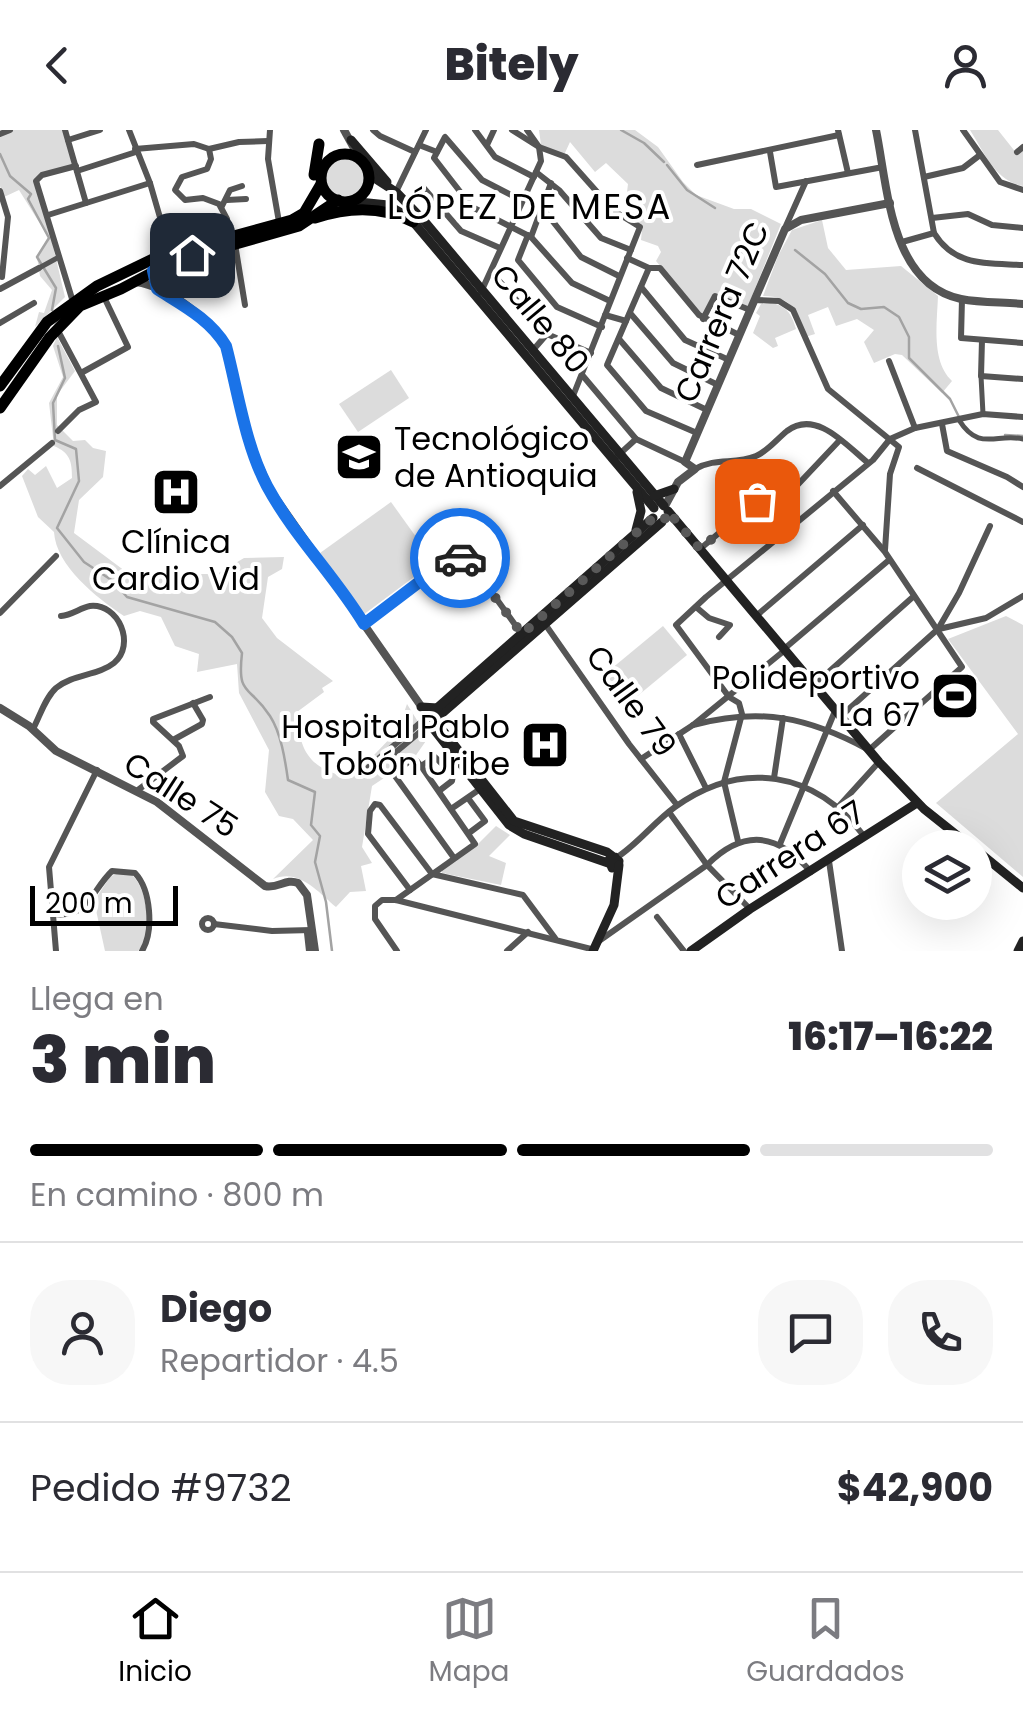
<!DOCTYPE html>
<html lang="es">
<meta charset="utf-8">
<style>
:root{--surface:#fff;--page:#f7f7f7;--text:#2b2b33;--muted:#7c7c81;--line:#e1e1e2;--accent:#000}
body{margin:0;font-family:Poppins,sans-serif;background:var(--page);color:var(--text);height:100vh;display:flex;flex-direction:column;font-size:38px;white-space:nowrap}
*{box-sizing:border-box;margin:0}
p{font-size:32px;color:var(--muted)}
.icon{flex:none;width:55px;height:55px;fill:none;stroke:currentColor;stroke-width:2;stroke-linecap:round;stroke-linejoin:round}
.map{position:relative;height:821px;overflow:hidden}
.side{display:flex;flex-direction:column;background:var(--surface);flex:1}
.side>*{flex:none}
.buttons{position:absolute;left:902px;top:700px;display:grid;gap:20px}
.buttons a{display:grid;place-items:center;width:90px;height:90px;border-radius:50%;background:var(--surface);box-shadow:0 10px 40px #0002;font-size:50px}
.scale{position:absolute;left:30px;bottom:25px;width:148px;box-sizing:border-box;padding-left:10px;border:5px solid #000;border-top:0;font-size:28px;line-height:35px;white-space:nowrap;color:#000;-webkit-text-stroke:8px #fff;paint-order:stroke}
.pin{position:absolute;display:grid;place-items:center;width:85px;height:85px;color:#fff;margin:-42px;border-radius:20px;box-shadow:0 5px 15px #0006}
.courier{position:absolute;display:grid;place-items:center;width:100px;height:100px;margin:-50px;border:8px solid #1a73e8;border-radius:50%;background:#fff;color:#222;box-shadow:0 2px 12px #0007}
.overview em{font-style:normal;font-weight:800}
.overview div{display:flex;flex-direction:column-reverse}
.overview{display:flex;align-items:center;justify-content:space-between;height:170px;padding:0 30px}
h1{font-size:65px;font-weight:800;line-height:75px}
.bar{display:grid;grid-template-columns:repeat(4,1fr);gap:15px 10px;align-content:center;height:120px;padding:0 30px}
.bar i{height:12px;border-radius:8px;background:var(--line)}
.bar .selected{background:var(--accent)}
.bar p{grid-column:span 4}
.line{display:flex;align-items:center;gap:25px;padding:0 30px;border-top:2px solid var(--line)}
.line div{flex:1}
.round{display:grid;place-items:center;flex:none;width:105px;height:105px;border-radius:40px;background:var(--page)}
header{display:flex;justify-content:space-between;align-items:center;height:130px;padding:0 30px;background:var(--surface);font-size:45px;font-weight:800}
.tab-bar{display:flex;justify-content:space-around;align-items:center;height:140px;border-top:2px solid var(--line);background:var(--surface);font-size:28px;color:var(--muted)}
.tab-bar a{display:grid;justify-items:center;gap:5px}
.tab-bar .selected{color:var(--accent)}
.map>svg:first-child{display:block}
</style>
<header><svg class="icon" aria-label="back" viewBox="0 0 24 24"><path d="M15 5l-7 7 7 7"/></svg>Bitely<svg class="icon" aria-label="person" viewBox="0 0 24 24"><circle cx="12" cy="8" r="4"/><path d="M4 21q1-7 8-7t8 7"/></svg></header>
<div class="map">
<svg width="1023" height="821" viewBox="0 0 1023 821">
<rect width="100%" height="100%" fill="#fff"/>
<g fill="#dcdcdc">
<path d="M6 0H65L75 37 37 48 65 167 35 197 39 182 44 183 52 160 40 146 37 127 49 108 19 60 4 67 0 56V2Z"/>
<path d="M539 0H635L658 17 683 52 696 65 734 79H751L781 94 748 176 714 163 702 185 656 131 661 122 658 116 641 110 642 99 631 88V74L634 72 627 62 628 54 606 33 595 42 570 12 564 25 541 15Z"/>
<path d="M970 0H998L1017 24 1023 19V56C995 51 984 22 970 0Z"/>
<circle cx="345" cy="47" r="21"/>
<path d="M822 90 828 118 846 140 901 136 938 166C937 194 931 231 952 251L942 263 902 225 895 224 874 233 864 212 874 200 857 189 836 196 828 177 808 185 815 204 805 207C797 182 793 166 763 166L778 126 792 100Z"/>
<path d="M770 173C786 175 792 184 796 199L775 208 778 216 773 218 753 203 760 186 756 183 761 174Z"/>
<path d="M57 207 75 241 57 265V295L73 311 85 310 93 318 106 321 103 347 79 370 74 403 129 444 171 448 188 457 197 444H217L244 428 284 427 282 439 268 447 262 488 277 508 333 551 322 558 324 562 297 582C299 622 310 640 352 648L398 600 407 574 428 608 414 628 372 656 362 717 372 733 361 736 366 761 350 762 336 777C318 762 299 738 273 749L313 710 293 689 279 686 265 662 269 620 239 563 237 534 197 542 199 524 175 516 161 487 140 481 124 486C97 468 56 436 54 402L38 387 22 346 28 339 35 345 46 336 57 358 72 348C72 331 70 323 54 316L49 273 63 247 53 216Z"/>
<path d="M391 240 409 268 358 302 339 274Z"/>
<path d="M391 372 434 432 363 485 320 423Z"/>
<path d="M1006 486 1023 495V747L936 673 1018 604 948 509Z"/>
<path d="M663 496 687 525 629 573 605 544Z"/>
<path d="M496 696 510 705 489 726 506 733 501 755 442 743V740L476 716Z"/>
<path d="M120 742 132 745C148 759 153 806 138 821H105L94 771 110 747Z"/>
</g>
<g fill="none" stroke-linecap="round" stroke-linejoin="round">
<g stroke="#a3a3a3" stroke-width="2.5">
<path d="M621 0 644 13 664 32"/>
<path d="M0 24 10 46 31 64 28 69 49 108 37 127 56 158 52 180"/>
<path d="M667 35 687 60 715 78"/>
<path d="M795 120 825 144 848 173 861 179 884 177 899 187 909 207V228L950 269 960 289"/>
<path d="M58 216 65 248 53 273 55 310 76 319 79 351 57 398 84 432 113 451 127 467 215 492 232 507 242 523C237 567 249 554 270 586 281 603 285 629 288 650L315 662 311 695 320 706 315 732 326 772 332 821"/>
<path d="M1005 305 1023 306"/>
</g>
<g stroke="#555" stroke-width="5">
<path d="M39 138 59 127"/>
<path d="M981 246 983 284"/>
<path d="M959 290C979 322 996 303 1023 309"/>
</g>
<g stroke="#555" stroke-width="6">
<path d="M65 0 86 73"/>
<path d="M129 0 150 53 170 122"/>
<path d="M270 0 268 29 279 92"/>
<path d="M373 0 380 6 415 22"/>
<path d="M475 0 495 27 534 47"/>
<path d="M512 0 539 17 566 27 614 81 640 97 573 266"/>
<path d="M838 0 848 43"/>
<path d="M915 0 934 103C955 137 987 133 1023 135"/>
<path d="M963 0 1000 52 1023 60"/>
<path d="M0 4 10 0"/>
<path d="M68 10 100 0"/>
<path d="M419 15 437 22"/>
<path d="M487 15 494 0"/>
<path d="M135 19 194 14 209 19 239 12 268 11"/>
<path d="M209 19 211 29 207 39 182 47 175 60 185 70 203 68 219 74 227 89 230 104"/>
<path d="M770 22 776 57 883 37"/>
<path d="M1017 22 1023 17"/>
<path d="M697 35 839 5"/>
<path d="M77 41 136 22"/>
<path d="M536 42 559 60 601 108 631 120"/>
<path d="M924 47 963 38 980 25"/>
<path d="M422 56 461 101 500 118"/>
<path d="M0 61 8 87 2 147"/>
<path d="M396 62 426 0"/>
<path d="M227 70 246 69"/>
<path d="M521 70 482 50 445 7 434 28 472 77 531 107 572 153 610 171"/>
<path d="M222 76 230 60 242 56"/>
<path d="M543 79 581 127 619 146"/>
<path d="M48 85 150 53"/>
<path d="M932 88 968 84 992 95 1023 98"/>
<path d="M785 98 806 51"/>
<path d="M528 105 518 130 557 177 602 197"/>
<path d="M531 107 551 53"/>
<path d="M902 112 934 103"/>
<path d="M235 114 245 175"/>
<path d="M627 128 649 138H660L699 185 739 205"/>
<path d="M649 138 607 235 646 281 697 303"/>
<path d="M491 142 547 204 591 223"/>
<path d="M641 157 685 210 729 230"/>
<path d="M0 159 39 138"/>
<path d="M481 162 541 31 539 17 527 0"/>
<path d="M962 169 961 208 1023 213"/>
<path d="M755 170 779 171 793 180 828 259 899 317 890 344 885 420"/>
<path d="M73 172 36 51 42 45 76 36"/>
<path d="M630 183 673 233 718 255"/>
<path d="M605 185 626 191"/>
<path d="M703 189 715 166 750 180"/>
<path d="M0 193 34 173"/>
<path d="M57 199 96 272 79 280 58 301"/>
<path d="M619 209 661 258 707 280"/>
<path d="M982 210 981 246 1023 249"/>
<path d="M534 219 547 204"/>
<path d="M889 231 915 298"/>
<path d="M81 243 128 217 104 167"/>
<path d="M583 246 636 309 685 332"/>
<path d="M942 294 947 321 1007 347 1023 357"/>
<path d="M613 330 636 309"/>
<path d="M917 338 1023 392"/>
<path d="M695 339C717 327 734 335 756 326 768 321 777 309 787 301 816 279 846 315 868 333"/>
<path d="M0 356 52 313"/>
<path d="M771 383 839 311"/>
<path d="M700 419 757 371H761L786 401"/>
<path d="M696 477 709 488 730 495 719 507"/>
<path d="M0 483 56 426"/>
<path d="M756 486 863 395"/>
<path d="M364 494 443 434 460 428 472 435 521 503"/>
<path d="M545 494 629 614 677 675"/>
<path d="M939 499 986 488 1023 466"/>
<path d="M784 519 889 430"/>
<path d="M814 555 914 466"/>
<path d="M841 586 938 499 959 463 990 396"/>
<path d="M693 595C761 577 808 587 869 620L962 537 885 422 833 361"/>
<path d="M33 599C40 586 45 568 56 558 73 544 98 546 114 533 136 515 119 473 90 476 80 478 72 485 61 486"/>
<path d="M679 604 706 658"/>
<path d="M173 610 202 594 203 590 193 573"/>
<path d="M641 629 693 595 785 520"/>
<path d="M421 636 435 627 453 645 452 651 439 661"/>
<path d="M363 645V642L428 586"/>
<path d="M363 645 367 646 432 592"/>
<path d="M774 648 783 588"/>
<path d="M138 660 183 626 179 616 153 592V589L210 567"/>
<path d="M468 668 485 691 469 703"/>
<path d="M839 676 879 632"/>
<path d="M451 679 483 657"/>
<path d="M669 682 707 735 750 779"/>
<path d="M738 711 724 652 742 584 739 573 729 567 676 495 706 467 873 330 890 309 915 298 983 284 1023 287"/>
<path d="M780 714 835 581"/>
<path d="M616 728C638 714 654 692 675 677 742 629 815 641 864 706"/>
<path d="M829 731 842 821"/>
<path d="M410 760 368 704 370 681 375 674 380 675 432 744 523 765 555 808"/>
<path d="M396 770 475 714 421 636 416 630H411L396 641 395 646 454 728"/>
<path d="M54 784C89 788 91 761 112 741L135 743C151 760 154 801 142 821"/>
<path d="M657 787 684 821"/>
<circle cx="208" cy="794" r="6"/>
<path d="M214 794 272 801 312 800"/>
<path d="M599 811 707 735C744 698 778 703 811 742"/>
<path d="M56 821 49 737 97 640"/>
<path d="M397 821 375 789V776L382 770H396L595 820"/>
<path d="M507 821 528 802"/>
</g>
<g stroke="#555" stroke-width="8">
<path d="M344 0 360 29"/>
<path d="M876 0C888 58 890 154 961 169 981 173 1003 172 1023 174"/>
<path d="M136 152C169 157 209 188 226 216L252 319 270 360 428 586"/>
<path d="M665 376 678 352 695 339 685 332 785 99 801 90 890 73"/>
<path d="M0 578 29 596 56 621 157 672 265 756C278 759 286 748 298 753L307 765 315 821"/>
<path d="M308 803 310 821"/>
</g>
<g stroke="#222" stroke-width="9">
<path d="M351 10 387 52"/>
<path d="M368 44 396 62 425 92 664 376"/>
<path d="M349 71 388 75 410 88 654 378"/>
<path d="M654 366 674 359"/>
<path d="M668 381 879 632 924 679 973 718"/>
<path d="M636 400 641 381 637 362"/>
<path d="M421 577 438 578"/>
<path d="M432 592 662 392"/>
<path d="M432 592V597L509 695 524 704 608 733"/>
<path d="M975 719 1023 758"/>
<path d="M615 727 609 730 612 738 618 736 619 731 607 722 514 691 437 593 428 586 653 388"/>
<path d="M593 821 614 775 619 735"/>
<path d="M691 821 750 779 917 673"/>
<path d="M1018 821 1023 811"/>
</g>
<g stroke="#000" stroke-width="11">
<circle cx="345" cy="48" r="24"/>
<path d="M314 45 319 14"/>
<path d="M315 88C348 77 383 76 413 92"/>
<path d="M0 256 47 192 97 156 157 127 292 90 304 83 321 54"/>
<path d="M0 278 50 207 80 176 121 159 172 132 299 96 338 70"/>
</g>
</g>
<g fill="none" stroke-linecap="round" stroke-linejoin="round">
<path stroke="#595959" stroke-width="10" stroke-dasharray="0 18" d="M460 428 472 436 522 504 653 388 664 391 668 381 700 419 757 371"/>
<path stroke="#1a73e8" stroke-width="12" d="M192 125 153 141 157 159C182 175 210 189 226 216 238 262 245 314 267 356 294 406 335 446 364 494L443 434 460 428"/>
</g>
<defs>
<g id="university-square" transform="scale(2.5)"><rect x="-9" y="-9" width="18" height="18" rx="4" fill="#000" stroke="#fff"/><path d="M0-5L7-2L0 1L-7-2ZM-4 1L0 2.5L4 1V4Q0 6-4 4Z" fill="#fff"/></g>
<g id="hospital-square" transform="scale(2.5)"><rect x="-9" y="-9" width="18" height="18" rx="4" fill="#000" stroke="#fff"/><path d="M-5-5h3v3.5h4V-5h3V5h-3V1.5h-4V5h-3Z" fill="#fff"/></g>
<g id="stadium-square" transform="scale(2.5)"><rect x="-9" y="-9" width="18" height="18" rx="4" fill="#000" stroke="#fff"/><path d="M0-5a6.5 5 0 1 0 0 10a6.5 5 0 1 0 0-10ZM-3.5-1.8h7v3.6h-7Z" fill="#fff"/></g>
</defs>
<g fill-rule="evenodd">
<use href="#university-square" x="359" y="327"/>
<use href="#hospital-square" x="176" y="362"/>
<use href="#stadium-square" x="955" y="566"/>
<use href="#hospital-square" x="545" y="615"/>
</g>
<g text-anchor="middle" stroke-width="8" stroke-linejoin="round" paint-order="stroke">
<g font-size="32" fill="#000" stroke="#fff">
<text transform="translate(722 182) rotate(-67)" y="11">Carrera 72C</text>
<text transform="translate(540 189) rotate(50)" y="11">Calle 80</text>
<text transform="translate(631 571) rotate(54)" y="11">Calle 79</text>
<text transform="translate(181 665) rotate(33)" y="11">Calle 75</text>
<text transform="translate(790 725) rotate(-33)" y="11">Carrera 67</text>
</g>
<g font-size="32" fill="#000" stroke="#fff" text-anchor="end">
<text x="394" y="320" text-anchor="start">Tecnológico<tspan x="394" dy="37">de Antioquia</tspan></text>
<text x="176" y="423" text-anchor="middle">Clínica<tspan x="176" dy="37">Cardio Vid</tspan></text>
<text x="920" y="559">Polideportivo<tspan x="920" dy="37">La 67</tspan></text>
<text x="510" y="608">Hospital Pablo<tspan x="510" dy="37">Tobón Uribe</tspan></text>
</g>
<g font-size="35" letter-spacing="2.5" fill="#000" stroke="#fff">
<text x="530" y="89">LÓPEZ DE MESA</text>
</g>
</g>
</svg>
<div class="buttons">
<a><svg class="icon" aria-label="layers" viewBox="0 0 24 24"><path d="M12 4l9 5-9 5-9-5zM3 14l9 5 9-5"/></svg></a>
</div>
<div class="scale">200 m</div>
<div class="pin" style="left:757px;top:371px;background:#ea580c"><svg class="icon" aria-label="bag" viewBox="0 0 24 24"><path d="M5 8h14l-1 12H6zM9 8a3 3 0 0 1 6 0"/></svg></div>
<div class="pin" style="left:192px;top:125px;background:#1f2937"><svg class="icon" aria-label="home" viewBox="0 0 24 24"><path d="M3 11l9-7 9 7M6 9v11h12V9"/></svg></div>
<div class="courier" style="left:460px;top:428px"><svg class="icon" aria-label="car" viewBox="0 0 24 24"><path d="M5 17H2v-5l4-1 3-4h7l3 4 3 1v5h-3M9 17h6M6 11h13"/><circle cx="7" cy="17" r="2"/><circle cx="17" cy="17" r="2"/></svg></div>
</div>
<section class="side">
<div class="overview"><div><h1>3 min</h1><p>Llega en</p></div><em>16:17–16:22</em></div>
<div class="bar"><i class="selected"></i><i class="selected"></i><i class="selected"></i><i></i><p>En camino · 800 m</p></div>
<div class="line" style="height:180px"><a class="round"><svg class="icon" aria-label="person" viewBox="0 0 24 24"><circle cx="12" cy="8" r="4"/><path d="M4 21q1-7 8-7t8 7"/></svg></a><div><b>Diego</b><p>Repartidor · 4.5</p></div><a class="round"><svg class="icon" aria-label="chat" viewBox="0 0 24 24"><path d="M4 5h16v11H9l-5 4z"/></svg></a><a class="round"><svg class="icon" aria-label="phone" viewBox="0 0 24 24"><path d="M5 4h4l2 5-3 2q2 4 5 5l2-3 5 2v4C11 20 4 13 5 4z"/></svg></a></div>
<div class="line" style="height:130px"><div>Pedido #9732</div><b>$42,900</b></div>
</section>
<nav class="tab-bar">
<a class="selected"><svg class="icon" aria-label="home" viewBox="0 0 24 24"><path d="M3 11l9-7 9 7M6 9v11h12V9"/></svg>Inicio</a>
<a><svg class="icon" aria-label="map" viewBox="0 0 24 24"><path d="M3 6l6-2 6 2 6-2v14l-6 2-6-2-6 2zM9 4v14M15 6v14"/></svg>Mapa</a>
<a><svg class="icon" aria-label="saved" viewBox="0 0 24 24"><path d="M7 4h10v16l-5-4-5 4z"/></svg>Guardados</a>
</nav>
